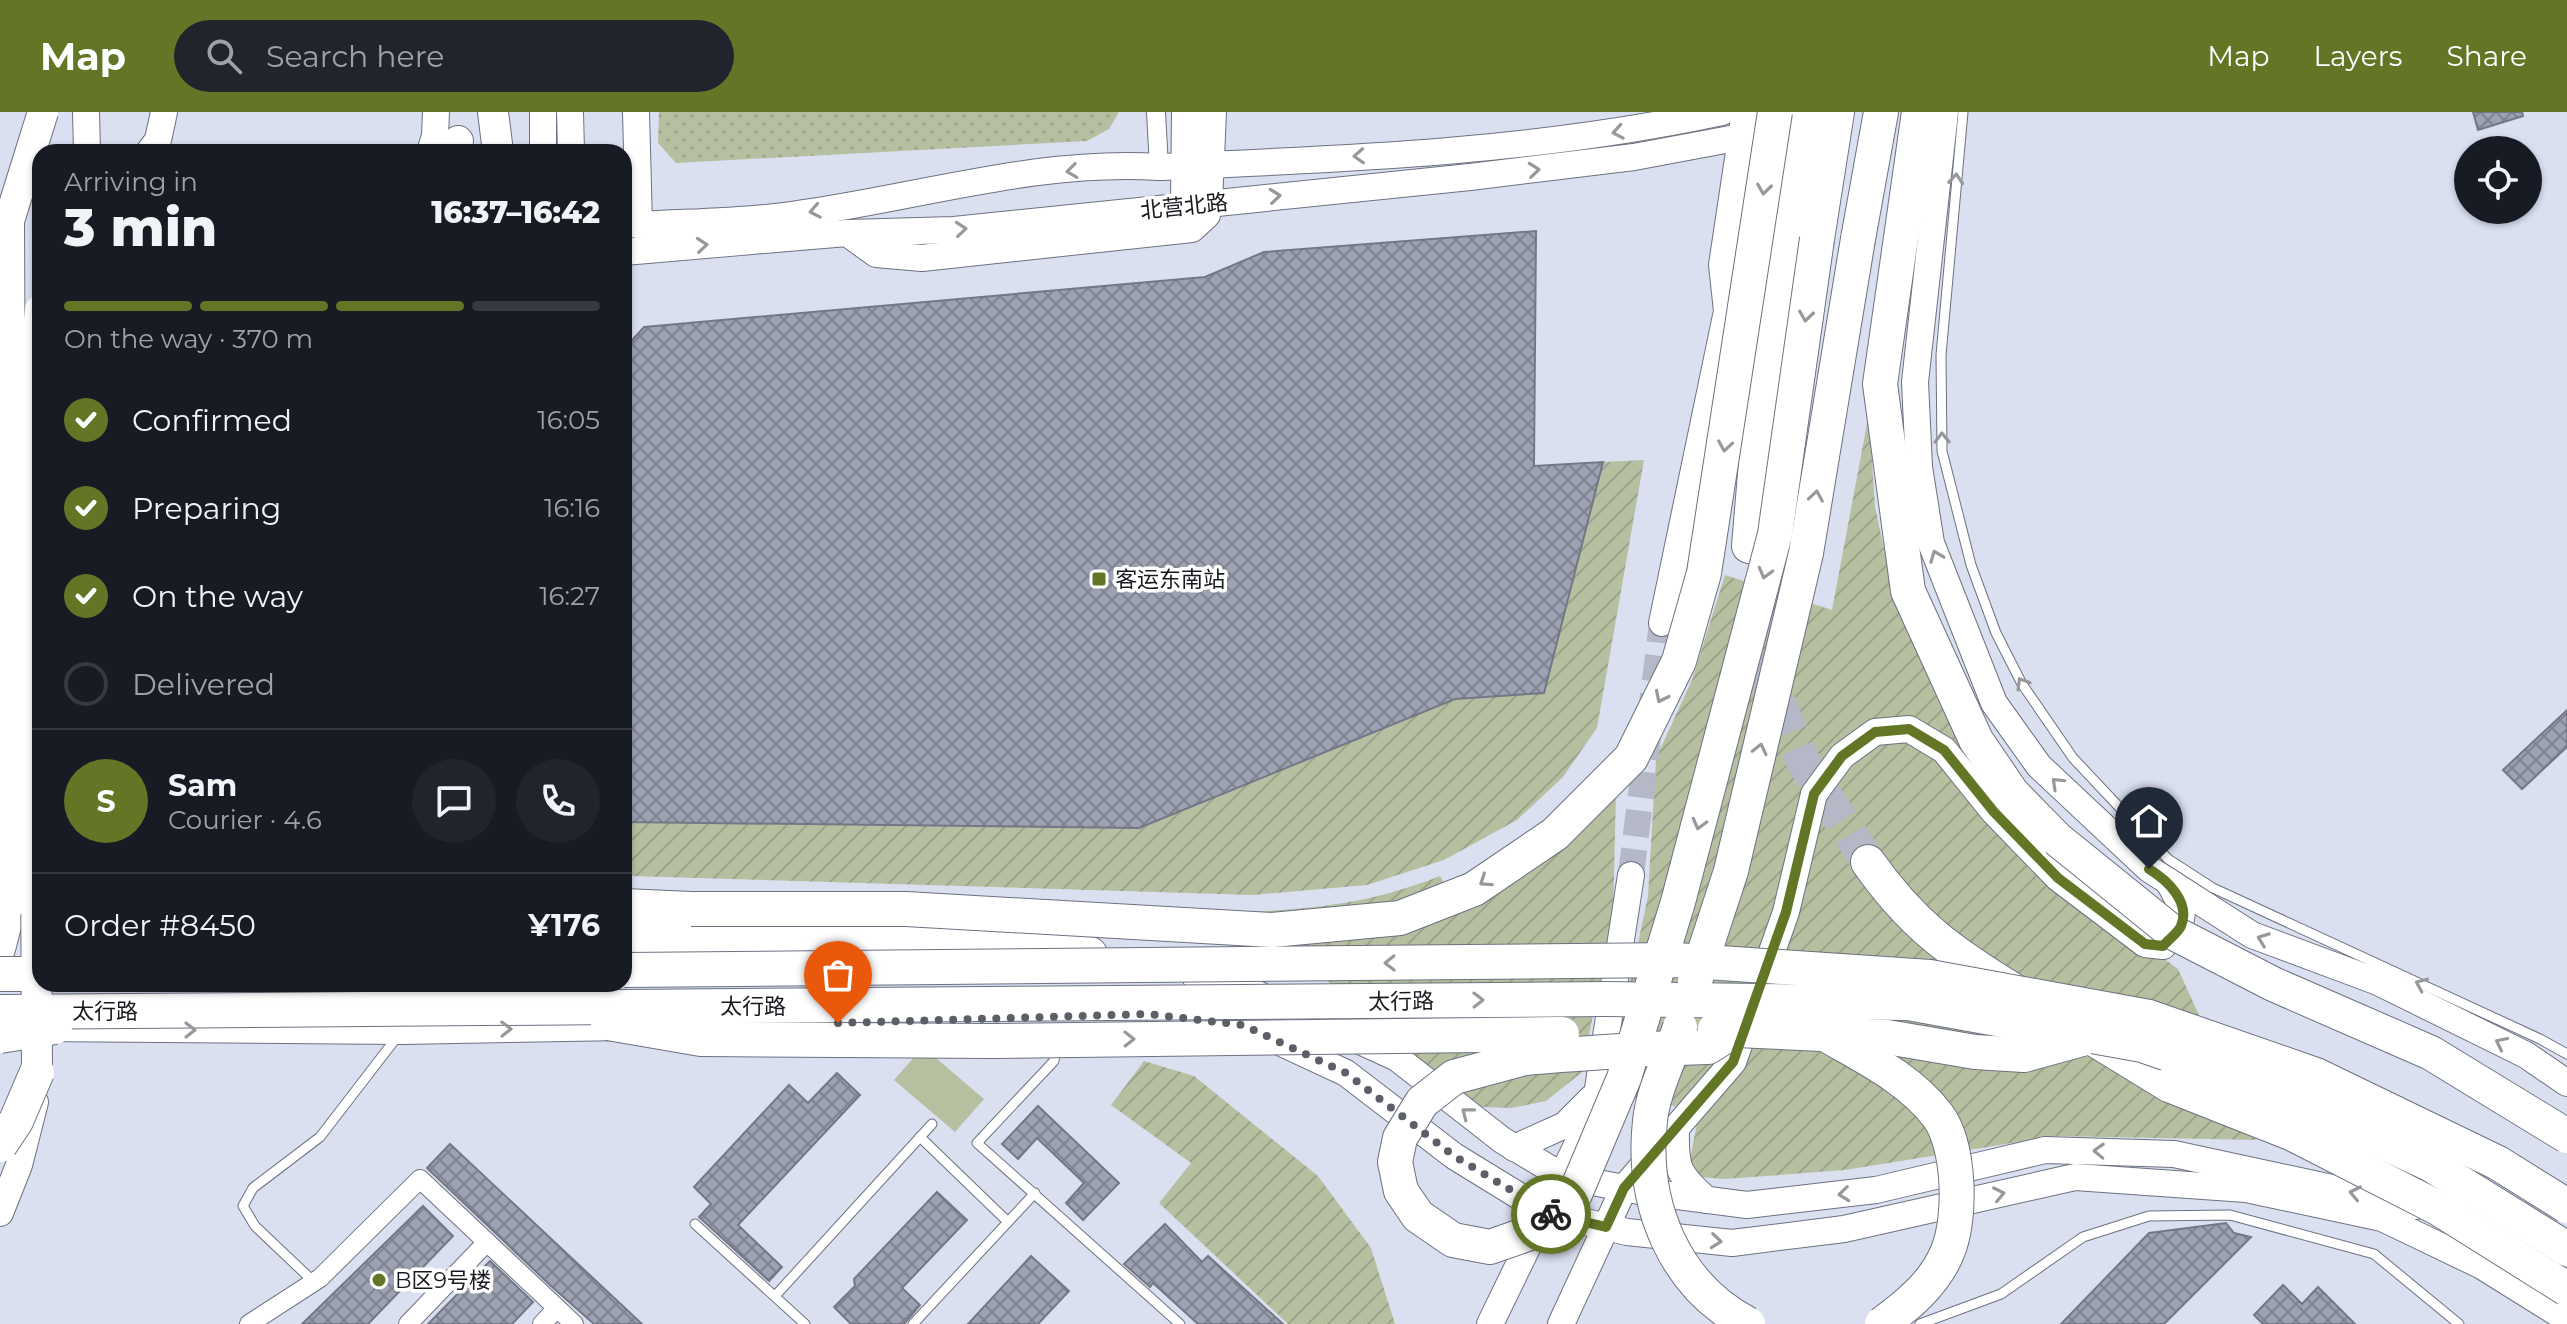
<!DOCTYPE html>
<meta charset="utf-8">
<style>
:root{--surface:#171b24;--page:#20242c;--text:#f1f3f6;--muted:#9ea1a6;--line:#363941;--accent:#637626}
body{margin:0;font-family:Montserrat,"Noto Sans SC",sans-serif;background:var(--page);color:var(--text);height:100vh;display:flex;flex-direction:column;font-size:30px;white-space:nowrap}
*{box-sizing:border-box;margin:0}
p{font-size:26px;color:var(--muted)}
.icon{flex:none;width:44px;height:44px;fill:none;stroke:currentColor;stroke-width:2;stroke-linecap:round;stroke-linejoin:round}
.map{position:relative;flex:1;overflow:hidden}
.details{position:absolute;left:32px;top:32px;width:600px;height:848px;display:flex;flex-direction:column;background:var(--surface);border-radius:24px;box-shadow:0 2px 6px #0004}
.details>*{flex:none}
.buttons{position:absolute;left:2454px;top:24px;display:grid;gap:16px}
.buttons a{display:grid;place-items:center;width:88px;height:88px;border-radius:50%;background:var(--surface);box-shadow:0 2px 6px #0004;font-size:40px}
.pin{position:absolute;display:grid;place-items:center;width:68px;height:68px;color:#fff;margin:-82px -34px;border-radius:50% 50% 50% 0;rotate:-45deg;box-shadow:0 0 8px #0007}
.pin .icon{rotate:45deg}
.courier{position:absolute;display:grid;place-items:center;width:80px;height:80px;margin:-40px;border:6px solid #637626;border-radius:50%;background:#fff;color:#222;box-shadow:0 2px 10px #0007}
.summary em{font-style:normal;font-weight:800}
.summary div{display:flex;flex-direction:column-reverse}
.summary{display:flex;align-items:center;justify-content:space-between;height:136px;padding:0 32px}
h1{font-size:52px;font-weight:800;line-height:60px}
.bar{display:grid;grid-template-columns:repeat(4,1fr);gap:12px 8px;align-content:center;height:96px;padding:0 32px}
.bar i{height:10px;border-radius:6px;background:var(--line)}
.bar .current{background:var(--accent)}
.bar p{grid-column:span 4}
.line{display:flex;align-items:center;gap:20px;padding:0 32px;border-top:2px solid var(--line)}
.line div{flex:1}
.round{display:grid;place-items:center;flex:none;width:84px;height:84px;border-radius:42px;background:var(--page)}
ol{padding:0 32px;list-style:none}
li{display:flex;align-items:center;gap:24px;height:88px}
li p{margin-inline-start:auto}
li .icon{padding:8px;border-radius:50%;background:var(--accent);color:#fff;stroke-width:4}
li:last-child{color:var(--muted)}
li i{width:44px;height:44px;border:4px solid var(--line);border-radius:50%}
header{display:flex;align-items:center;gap:48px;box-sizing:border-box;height:112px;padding:0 40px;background:var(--accent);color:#fff}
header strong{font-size:38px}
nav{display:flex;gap:44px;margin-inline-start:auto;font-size:28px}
.search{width:560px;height:72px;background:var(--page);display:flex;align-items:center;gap:20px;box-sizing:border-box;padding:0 28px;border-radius:44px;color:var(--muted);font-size:30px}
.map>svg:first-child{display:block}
</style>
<header>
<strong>Map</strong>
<div class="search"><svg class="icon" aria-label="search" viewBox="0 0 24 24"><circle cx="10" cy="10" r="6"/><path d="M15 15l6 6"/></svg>Search here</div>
<nav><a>Map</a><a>Layers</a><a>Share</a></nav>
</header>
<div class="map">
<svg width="2567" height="1212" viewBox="0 0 2567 1212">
<defs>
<pattern id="grass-dots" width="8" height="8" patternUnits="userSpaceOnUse" patternTransform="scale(2)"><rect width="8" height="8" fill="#b6c0a1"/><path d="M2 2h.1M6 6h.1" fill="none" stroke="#9ca48a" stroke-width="1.8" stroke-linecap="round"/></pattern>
<pattern id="garden-furrows" width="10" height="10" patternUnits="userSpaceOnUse" patternTransform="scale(2)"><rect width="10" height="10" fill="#b6c0a1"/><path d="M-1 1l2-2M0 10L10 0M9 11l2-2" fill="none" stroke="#9ca48a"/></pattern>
<pattern id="building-cross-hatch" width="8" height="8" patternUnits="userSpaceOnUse" patternTransform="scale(2)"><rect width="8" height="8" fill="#9da2b2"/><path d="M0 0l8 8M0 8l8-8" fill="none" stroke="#7f8390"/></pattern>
</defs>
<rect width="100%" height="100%" fill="#dbe0f1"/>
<path fill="url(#grass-dots)" d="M659 0H1119L1109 17 1087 29 676 51 658 31Z"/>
<g fill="url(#garden-furrows)">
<path d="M1869 301 1875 395 1895 488 1969 645 1950 663 2001 727 2178 857 2256 1028 2056 1024 1845 1058 1725 1067 1687 1064 1699 1000 1607 979 1648 784 1656 646 1692 568 1725 463 1832 498Z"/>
<path d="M1644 348 1597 616 1563 665 1517 708 1444 748 1367 773 1253 783 630 764 627 710 1139 716 1455 587 1544 581 1603 350Z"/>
<path d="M1616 680 1613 807 1581 961 1546 989 1511 996 1452 994 1404 939 1253 800C1327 795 1370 791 1440 764L1461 800 1548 749Z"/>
<path d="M1144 949 1194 964 1318 1064 1371 1136 1395 1212H1288L1159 1091 1191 1051 1111 993Z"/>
</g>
<path fill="#b6c0a1" d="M923 935 984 987 955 1020 894 968Z"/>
<g fill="url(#building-cross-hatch)" stroke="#737786" stroke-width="2">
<path d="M2473 0H2522L2523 4 2478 18Z"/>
<path d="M1536 119 1534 354 1603 350 1544 581 1455 587 1139 716 624 710V237L644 215 1205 165 1264 140Z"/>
<path d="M2567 598V635L2522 677 2503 658Z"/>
<path d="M837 961 860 983 738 1113 782 1155 769 1169 699 1105 711 1092 694 1075 789 973 808 991Z"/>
<path d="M1038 994 1119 1071 1083 1108 1066 1091 1084 1071 1037 1026 1018 1047 1002 1032Z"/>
<path d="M450 1032 642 1212H594L550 1173 427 1056Z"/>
<path d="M937 1080 967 1108 902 1176 920 1193 904 1212H851L834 1195 855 1174 854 1167Z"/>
<path d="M423 1094 453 1124 368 1212H302Z"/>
<path d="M2226 1111 2234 1121 2251 1125 2164 1212H2061L2149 1121Z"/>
<path d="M1165 1112 1202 1150 1208 1144 1283 1212H1198L1153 1171 1150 1175 1124 1152Z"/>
<path d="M1031 1144 1069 1179 1038 1212H968Z"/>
<path d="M490 1149 533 1190 512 1212H428Z"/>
<path d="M2283 1173 2302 1192 2318 1175 2355 1212H2263L2254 1203Z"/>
</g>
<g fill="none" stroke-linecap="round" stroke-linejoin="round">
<path stroke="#b4b8c7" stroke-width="26" stroke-dasharray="26 13" stroke-linecap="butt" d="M1631 763 1662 511"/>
<path stroke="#b4b8c7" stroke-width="34" stroke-dasharray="34 17" stroke-linecap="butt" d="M1756 490 1765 558 1804 651 1868 750"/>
<g stroke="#6c7180" stroke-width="11">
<g id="lane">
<path d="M1963 0 1941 243 1942 339 1971 453 1996 521 2022 572 2073 646 2168 747 2213 776 2540 927 2567 942"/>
<path d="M1056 936 1054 949 977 1031 1180 1212"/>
<path d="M920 1025 1008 1110"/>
<path d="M695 1112 805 1212"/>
<path d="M314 1170 255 1114 243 1094 253 1076 320 1025 397 925"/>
<path d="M775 1184 932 1012"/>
<path d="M913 1212 1035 1081"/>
<path d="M1920 1212 2001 1182 2083 1125 2149 1104 2230 1103 2374 1142 2459 1212"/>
</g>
</g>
<g stroke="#6c7180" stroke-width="20">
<g id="street">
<path d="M1156 0 1159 55"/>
<path d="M249 1212 320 1166 420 1067 574 1212"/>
<path d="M408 1212 487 1130"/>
<path d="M542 1212 557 1196"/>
</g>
</g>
<g stroke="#6c7180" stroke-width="28">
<g id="secondary">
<path d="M86 0 87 40"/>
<path d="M543 0V40"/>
<path d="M570 0 571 40"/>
<path d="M636 0 639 113"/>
<path d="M1945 0 1915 270 1919 355 1931 431 1994 591 2039 654 2149 757 2252 823 2378 870 2526 943 2567 971"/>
<path d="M149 40 158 28 164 0"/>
<path d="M430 40 435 24 436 0"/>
<path d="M624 111 639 113C690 110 741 110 791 103 913 87 1035 47 1159 55 1349 47 1535 40 1722 0"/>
<path d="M847 121 876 142 922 146 1192 117 1207 103V91"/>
<path d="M624 140 847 121 954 118 1470 65 1634 45 1741 25"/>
<path d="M1662 511 1727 199 1722 153 1745 0"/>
<path d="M624 840H706"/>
<path d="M1196 866 1229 869 1397 946 1502 1028 1562 1064 1639 1079 1747 1093 1876 1078 2045 1038 2174 1042 2416 1094"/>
<path d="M478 901 515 872"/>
<path d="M1159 903 1243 913 1346 961 1454 1044 1545 1100 1627 1120 1732 1131 1844 1117 2075 1065 2246 1077 2382 1106 2482 1154 2567 1207"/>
<path d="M808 912 956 909"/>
<path d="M36 916 402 919 624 915"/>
<path d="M1676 1016C1675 1055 1677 1062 1707 1088"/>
<path d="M1514 1036 1565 1013 1592 986"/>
<path d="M0 1101 19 1053 35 990"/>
<path d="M1490 1212 1595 996 1631 763"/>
<path d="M1561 1212 1624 1076 1733 950 1786 800 1814 682 1842 644 1875 620 1909 617 1944 638 1994 700 2058 766 2145 832 2163 834C2188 806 2186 800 2168 769"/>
</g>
</g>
<g stroke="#6c7180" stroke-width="32">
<g id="primary">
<path d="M493 0 498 40"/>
<path d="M457 40 458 29"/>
<path d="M1207 91 1211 0"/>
<path d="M1186 93 1187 0"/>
<path d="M0 837 12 790"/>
</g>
</g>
<g stroke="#6c7180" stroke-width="36">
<g id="highway">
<path d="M1919 0 1880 272 1908 479 1976 628 2012 681 2057 727"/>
<path d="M1817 127 1837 0"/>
<path d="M1858 127 1881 0"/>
<path d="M1749 434 1758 326 1806 0"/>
<path d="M1868 750C1912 813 1952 841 2016 880"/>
<path d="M624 794 691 797"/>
<path d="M624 815 671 823 856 826 1090 842"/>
<path d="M2089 924 2169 973"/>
</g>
</g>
<use href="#lane" stroke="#fff" stroke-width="9"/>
<use href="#street" stroke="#fff" stroke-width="18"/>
<use href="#secondary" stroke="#fff" stroke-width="26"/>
<use href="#primary" stroke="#fff" stroke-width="30"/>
<use href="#highway" stroke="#fff" stroke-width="34"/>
<g stroke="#6c7180" stroke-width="32" stroke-linecap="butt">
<g id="primary-bridge">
<path d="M12 790 9 109 43 0"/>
<path d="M37 960 34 261 40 198"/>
</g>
</g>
<g stroke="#6c7180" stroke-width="36" stroke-linecap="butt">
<g id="highway-bridge">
<path d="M2057 727 2172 820 2273 872 2431 941 2567 1024"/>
<path d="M691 797H906L1272 818 1400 806 1474 777 1555 722 1631 646 1679 549 1704 461 1775 0"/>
<path d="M624 858 1676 848 1930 865 2149 905 2316 963 2498 1051 2567 1094"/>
<path d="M0 862H40"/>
<path d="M1695 869 1731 759 1806 441 1858 127"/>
<path d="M0 900 1606 887 1908 891 2142 933 2263 975 2430 1052 2567 1137"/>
<path d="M608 911 701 927 992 929 1562 922"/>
<path d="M1680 915C1671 945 1653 978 1650 1009 1641 1091 1673 1173 1748 1212"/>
<path d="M1715 917 1887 925 1975 940 2024 943 2082 927"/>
<path d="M1735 918 1708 935 1648 937 1577 942 1561 943 1525 946 1454 965 1422 990 1400 1026 1395 1050 1401 1079 1418 1104 1453 1128 1490 1135 1530 1121 1575 1082 1624 966 1678 790 1775 422 1817 127"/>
<path d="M0 924 55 915"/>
<path d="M1830 925C1868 947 1911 968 1938 1004 1960 1034 1962 1107 1947 1141 1934 1172 1908 1193 1882 1212"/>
<path d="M2169 973 2293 1022 2438 1096 2567 1177"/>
<path d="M0 1033 16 1009 37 960"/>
</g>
</g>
<use href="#primary-bridge" stroke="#fff" stroke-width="30"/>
<use href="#highway-bridge" stroke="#fff" stroke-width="34"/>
</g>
<defs><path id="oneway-chevron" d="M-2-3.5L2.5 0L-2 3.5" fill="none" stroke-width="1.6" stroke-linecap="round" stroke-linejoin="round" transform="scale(2)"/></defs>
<g stroke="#97989a">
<use href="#oneway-chevron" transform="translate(1618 20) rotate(170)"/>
<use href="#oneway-chevron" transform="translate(1359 44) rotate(177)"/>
<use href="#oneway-chevron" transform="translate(1534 58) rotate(-6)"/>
<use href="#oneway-chevron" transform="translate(1072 59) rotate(173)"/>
<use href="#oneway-chevron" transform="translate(1956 67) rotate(-85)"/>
<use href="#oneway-chevron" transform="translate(1764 77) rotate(98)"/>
<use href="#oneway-chevron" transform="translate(1275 84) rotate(-6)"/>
<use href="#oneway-chevron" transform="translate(815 99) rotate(169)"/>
<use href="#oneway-chevron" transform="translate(961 117) rotate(-5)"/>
<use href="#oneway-chevron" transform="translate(702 133) rotate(-5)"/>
<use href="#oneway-chevron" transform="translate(1806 204) rotate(98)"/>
<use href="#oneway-chevron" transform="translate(1942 326) rotate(-91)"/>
<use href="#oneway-chevron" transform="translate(1725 334) rotate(99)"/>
<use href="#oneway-chevron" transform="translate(1816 384) rotate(-81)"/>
<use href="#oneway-chevron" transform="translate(1936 444) rotate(-111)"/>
<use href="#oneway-chevron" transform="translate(1765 461) rotate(105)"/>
<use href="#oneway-chevron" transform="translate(2022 571) rotate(-121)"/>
<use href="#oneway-chevron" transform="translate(1661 585) rotate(116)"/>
<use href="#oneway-chevron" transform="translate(1760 637) rotate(-77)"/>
<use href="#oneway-chevron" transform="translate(2057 671) rotate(-136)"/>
<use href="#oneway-chevron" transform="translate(1699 712) rotate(105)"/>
<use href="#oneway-chevron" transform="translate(1485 769) rotate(146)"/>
<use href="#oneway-chevron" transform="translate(2263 827) rotate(-159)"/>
<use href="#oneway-chevron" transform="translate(1390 851) rotate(179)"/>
<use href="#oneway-chevron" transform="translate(2421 872) rotate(-156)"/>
<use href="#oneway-chevron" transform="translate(1478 888) rotate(-1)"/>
<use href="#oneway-chevron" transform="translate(506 917) rotate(-1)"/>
<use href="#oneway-chevron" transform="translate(190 918)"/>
<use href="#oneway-chevron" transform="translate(1129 927) rotate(-1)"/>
<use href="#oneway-chevron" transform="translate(2501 931) rotate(-154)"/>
<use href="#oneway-chevron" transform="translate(1467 1001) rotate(-142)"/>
<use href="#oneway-chevron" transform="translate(2099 1039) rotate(-178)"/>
<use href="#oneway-chevron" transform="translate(2355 1081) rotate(-168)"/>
<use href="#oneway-chevron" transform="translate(1844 1082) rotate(174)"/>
<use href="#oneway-chevron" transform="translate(1999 1082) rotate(-12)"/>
<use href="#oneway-chevron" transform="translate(1716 1129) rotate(6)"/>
</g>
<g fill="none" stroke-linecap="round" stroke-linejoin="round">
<path stroke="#5c5f68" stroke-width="8" stroke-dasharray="0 14.4" d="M838 911 1148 902 1243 913 1346 961 1454 1044 1551 1102"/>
<path stroke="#637626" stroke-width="10" d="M1551 1102 1606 1115 1624 1076 1733 950 1786 800 1814 682 1842 644 1875 620 1909 617 1944 638 1994 700 2058 766 2145 832 2163 834C2168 828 2178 821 2181 814 2191 790 2167 768 2149 757"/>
</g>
<g fill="#637626" stroke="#fff" stroke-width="3">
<rect x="1091" y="459" width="16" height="16" rx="4"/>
<circle cx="379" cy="1168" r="8"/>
</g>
<g text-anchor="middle" stroke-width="7" stroke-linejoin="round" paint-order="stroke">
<g font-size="22" fill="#18191f" stroke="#fff">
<text transform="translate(1184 94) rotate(-6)" y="8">北营北路</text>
<text transform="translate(1401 889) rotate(-1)" y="8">太行路</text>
<text x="753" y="902">太行路</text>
<text x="105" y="907">太行路</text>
</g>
<g font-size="22" fill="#18191f" stroke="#fff" text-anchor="start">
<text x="1115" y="475">客运东南站</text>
<text x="395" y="1176">B区9号楼</text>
</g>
</g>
</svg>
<div class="buttons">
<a><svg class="icon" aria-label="locate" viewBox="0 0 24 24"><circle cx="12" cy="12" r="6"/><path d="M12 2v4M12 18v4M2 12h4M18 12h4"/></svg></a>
</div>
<div class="pin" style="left:838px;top:911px;background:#ea580c"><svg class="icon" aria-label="bag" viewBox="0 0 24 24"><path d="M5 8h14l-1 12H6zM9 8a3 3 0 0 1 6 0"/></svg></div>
<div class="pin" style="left:2149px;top:757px;background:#1f2937"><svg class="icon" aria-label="home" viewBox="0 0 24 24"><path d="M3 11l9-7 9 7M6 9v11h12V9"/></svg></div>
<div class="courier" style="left:1551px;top:1102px"><svg class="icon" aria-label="bike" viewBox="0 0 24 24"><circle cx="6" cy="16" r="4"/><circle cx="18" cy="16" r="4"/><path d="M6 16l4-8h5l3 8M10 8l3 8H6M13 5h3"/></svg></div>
<section class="details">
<div class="summary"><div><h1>3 min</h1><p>Arriving in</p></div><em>16:37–16:42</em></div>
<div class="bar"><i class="current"></i><i class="current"></i><i class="current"></i><i></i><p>On the way · 370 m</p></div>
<ol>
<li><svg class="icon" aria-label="check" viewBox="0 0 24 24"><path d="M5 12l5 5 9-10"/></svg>Confirmed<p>16:05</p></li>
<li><svg class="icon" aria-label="check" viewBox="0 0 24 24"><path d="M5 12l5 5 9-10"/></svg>Preparing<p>16:16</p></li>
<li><svg class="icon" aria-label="check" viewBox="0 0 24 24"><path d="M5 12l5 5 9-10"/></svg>On the way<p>16:27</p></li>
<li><i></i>Delivered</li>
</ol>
<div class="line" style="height:144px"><b class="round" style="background:var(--accent);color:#fff">S</b><div><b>Sam</b><p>Courier · 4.6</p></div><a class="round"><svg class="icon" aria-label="chat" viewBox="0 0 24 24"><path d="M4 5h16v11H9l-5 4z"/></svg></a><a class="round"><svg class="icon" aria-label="phone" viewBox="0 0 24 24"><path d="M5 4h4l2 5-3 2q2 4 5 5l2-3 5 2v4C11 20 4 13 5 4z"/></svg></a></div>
<div class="line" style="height:104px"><div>Order #8450</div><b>¥176</b></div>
</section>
</div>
